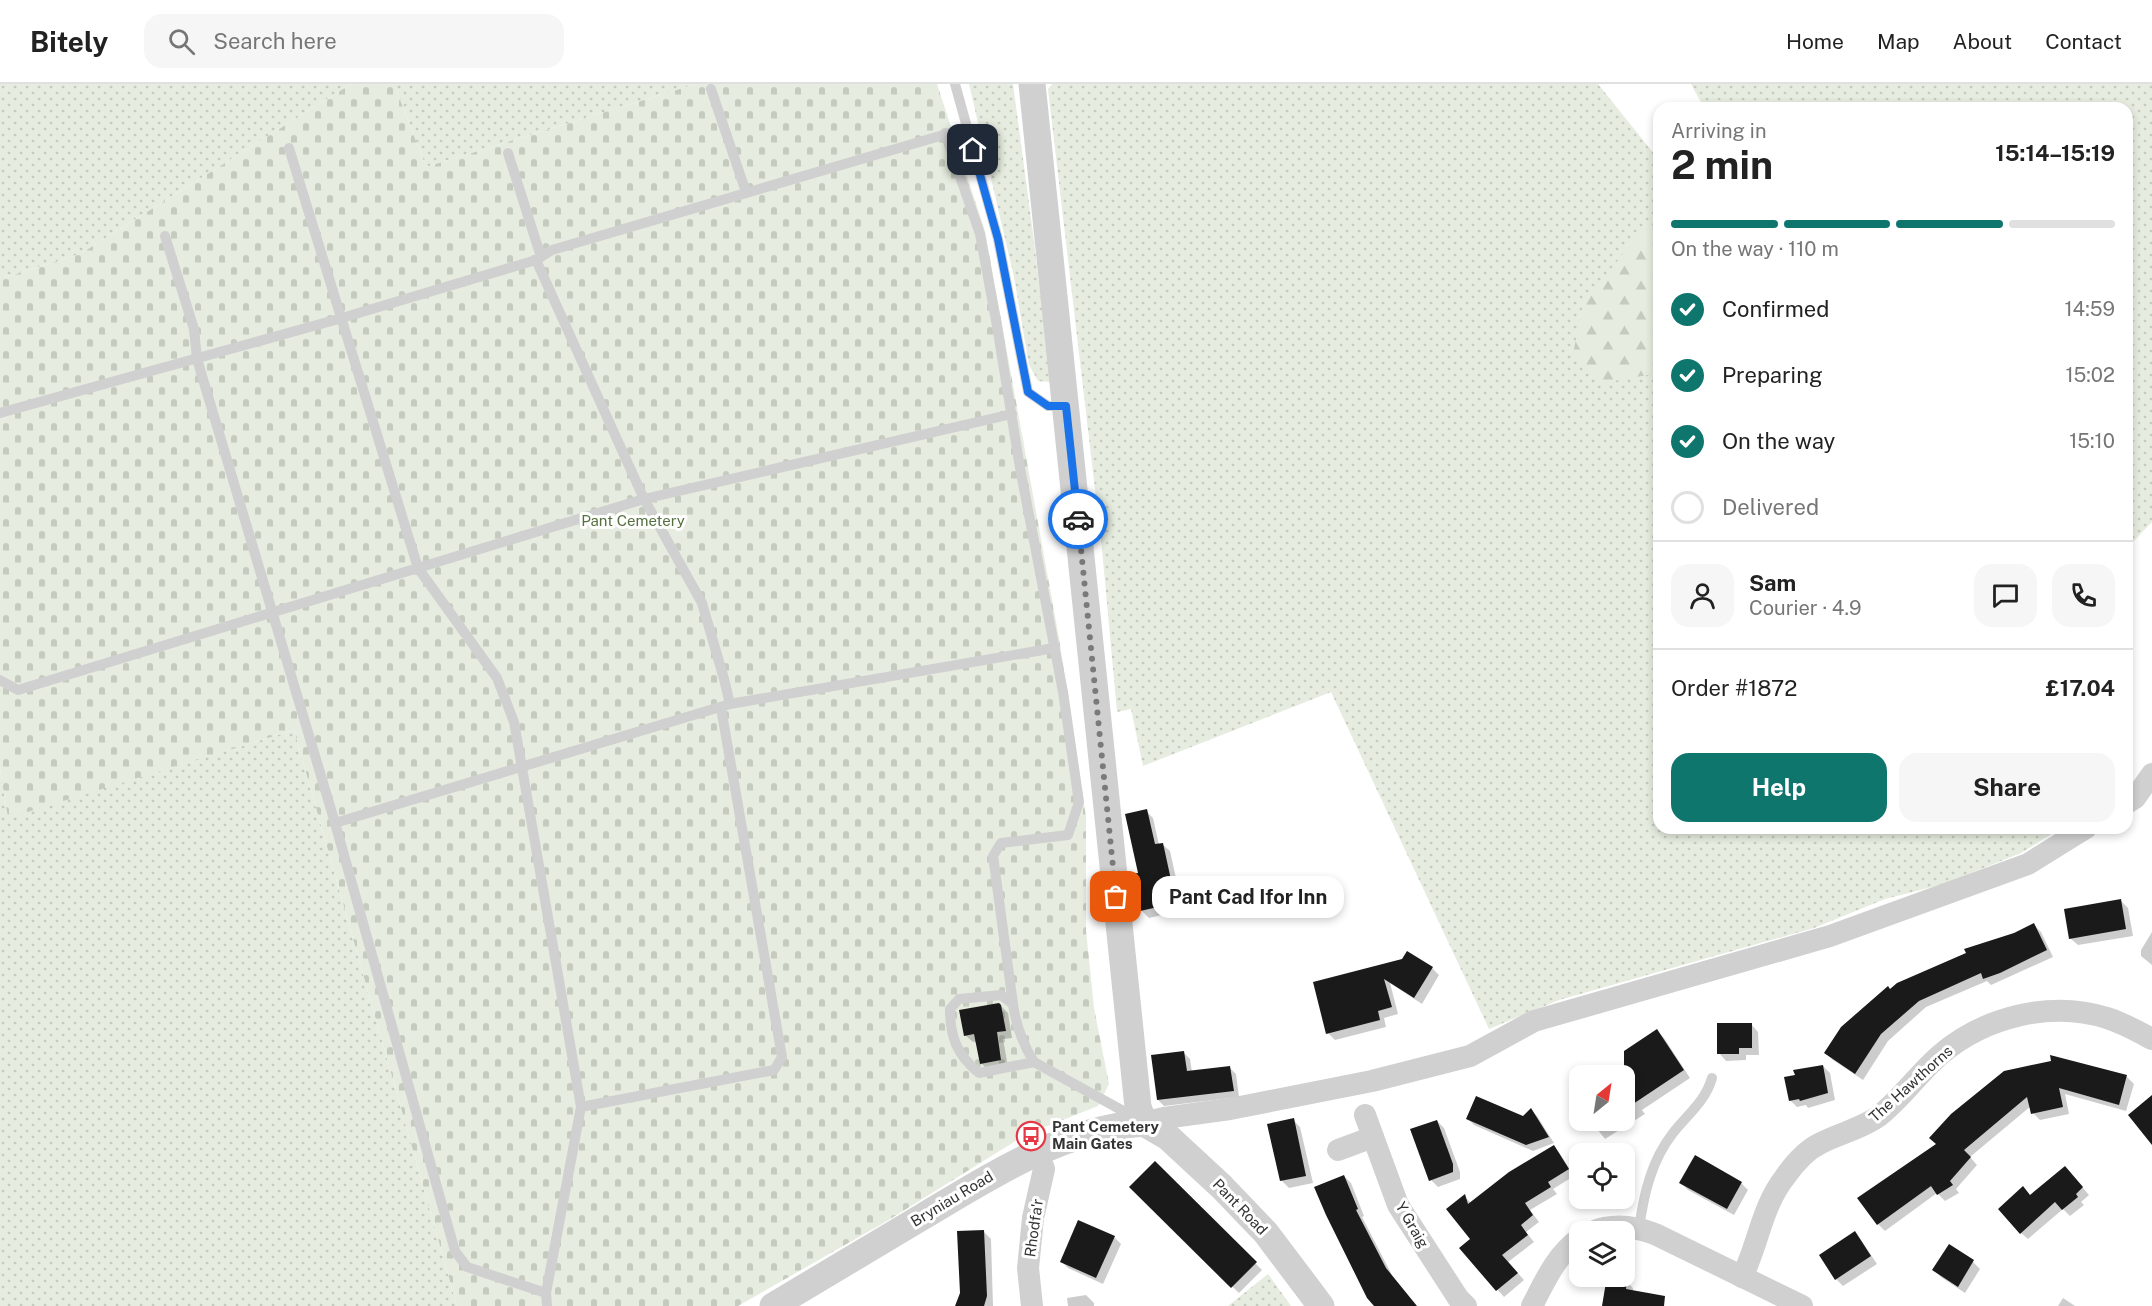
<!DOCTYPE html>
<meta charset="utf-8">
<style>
:root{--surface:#fff;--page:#f6f6f6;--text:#222;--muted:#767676;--line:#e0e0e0;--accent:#0f766e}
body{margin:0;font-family:"Public Sans",sans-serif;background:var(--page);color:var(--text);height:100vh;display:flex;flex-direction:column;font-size:22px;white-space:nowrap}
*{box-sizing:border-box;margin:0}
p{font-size:20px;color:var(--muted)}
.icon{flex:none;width:33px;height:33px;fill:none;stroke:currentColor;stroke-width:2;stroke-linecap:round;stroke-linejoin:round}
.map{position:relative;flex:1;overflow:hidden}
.side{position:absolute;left:1653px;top:18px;width:480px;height:732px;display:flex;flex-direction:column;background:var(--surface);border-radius:18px;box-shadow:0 3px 9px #0003}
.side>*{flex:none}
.needle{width:39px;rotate:30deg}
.buttons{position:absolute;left:1569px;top:981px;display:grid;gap:12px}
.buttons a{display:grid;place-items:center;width:66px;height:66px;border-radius:12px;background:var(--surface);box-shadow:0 3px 9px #0003;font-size:30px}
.pin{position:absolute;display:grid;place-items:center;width:51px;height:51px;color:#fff;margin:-26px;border-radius:12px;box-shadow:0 3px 9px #0006}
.courier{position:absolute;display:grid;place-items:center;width:60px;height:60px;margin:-30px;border:4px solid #1a73e8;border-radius:50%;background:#fff;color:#222;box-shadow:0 2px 8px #0007}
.bubble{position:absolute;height:42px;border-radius:18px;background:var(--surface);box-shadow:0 3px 9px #0003;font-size:20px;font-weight:700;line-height:42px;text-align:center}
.overview em{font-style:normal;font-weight:700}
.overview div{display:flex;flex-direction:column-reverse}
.overview{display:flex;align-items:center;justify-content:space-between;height:102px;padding:0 18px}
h1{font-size:39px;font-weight:700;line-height:45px}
.bar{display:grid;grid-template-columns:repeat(4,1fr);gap:9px 6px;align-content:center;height:72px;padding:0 18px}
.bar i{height:8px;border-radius:4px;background:var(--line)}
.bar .active{background:var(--accent)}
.bar p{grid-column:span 4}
.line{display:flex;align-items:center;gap:15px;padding:0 18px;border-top:2px solid var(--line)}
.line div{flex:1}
.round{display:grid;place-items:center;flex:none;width:63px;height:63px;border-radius:18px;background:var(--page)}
ol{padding:0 18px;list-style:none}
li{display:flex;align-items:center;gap:18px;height:66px}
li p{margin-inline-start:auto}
li .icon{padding:6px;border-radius:50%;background:var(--accent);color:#fff;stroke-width:4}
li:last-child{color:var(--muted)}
li i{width:33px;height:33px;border:3px solid var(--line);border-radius:50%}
.cta{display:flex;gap:12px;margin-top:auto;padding:12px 18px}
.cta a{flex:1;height:69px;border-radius:18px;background:var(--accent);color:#fff;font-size:24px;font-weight:700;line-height:69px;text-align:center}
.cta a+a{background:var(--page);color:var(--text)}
header{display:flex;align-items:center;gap:36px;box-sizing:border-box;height:84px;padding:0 30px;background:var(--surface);border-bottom:2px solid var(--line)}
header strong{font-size:28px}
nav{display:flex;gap:33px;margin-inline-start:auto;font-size:21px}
.search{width:420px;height:54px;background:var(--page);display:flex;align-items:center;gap:15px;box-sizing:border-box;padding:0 21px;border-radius:18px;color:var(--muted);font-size:22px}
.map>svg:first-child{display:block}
</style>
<header>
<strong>Bitely</strong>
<div class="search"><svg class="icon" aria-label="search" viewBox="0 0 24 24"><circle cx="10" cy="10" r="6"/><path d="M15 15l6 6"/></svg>Search here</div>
<nav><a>Home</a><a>Map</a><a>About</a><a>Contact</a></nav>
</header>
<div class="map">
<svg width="2152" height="1222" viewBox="0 0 2152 1222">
<defs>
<pattern id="grass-dots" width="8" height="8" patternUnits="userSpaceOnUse" patternTransform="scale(1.5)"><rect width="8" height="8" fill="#e6ecdf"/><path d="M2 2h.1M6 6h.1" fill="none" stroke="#c6cbc0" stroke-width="1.8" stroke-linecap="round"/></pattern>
<pattern id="forest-firs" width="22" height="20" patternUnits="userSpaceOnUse" patternTransform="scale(1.5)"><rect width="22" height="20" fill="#e6ecdf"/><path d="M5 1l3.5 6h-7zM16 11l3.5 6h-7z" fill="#c6cbc0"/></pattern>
<pattern id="cemetery-stones" width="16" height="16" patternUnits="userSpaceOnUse" patternTransform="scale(1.5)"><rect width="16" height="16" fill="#e6ecdf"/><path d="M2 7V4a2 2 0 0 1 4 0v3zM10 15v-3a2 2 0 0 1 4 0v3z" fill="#c6cbc0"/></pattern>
</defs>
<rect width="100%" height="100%" fill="#fff"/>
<g fill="url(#grass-dots)">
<path d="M0 0H351L80 170 0 195Z"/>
<path d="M394 0H696L426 83Z"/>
<path d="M969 0H1013L1033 149 1051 298 1038 297 1029 281 1014 193Z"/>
<path d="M1052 0H1598L1659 76V744H2061L2021 769 1944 800 1885 815 1814 844 1559 916 1489 945 1331 608 1143 682 1131 625 1117 628 1102 465 1048 5Z"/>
<path d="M1691 0H2152V438L2127 464V24H1704Z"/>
<path d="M294 646 457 1222H0V685L8 733Z"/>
<path d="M1268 1190 1291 1222H1228Z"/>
</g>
<path fill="url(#forest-firs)" d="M1659 137V289L1602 299 1573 270 1583 220 1638 151Z"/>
<path fill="url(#cemetery-stones)" d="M351 0H394L426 83 696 0H937L985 147 1059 554 1086 733V846L1094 924 1109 1000 1098 1022 1027 1050 887 1137 738 1222H457L294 646 8 734 0 685V195L80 170Z"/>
<g fill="#0003">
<path d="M1146 727 1153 734 1159 761 1162 760 1170 767 1183 826 1149 834 1142 827 1134 791 1140 790Z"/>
<path d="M2121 817 2128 824 2133 852 2078 861 2070 854Z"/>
<path d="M2034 841 2041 848 2053 873 1991 901 1987 897 1926 923 1888 957 1863 996 1833 976 1826 969 1891 907 1967 870Z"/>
<path d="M2152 848V881L2141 872V866Z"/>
<path d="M1432 884 1439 891 1422 920 1390 899 1398 930 1384 934 1386 943 1335 956 1328 949 1315 899Z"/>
<path d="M999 920 1008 929 1012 954 1003 955 1008 983 988 986 981 979 977 957 973 958 965 951Z"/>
<path d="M1751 940 1758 948 1759 971H1746V976L1726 977 1719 969Z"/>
<path d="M1657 947 1664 954 1690 994 1642 1026 1645 1030 1605 1055 1590 1036H1624V999Z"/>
<path d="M1184 969 1190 975 1192 988 1230 984 1236 990 1239 1013 1164 1022 1158 1016Z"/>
<path d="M1823 982 1830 989 1835 1016 1808 1024 1806 1021 1797 1023 1790 1016Z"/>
<path d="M2005 989 2127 993 2134 1000 2126 1027 2065 1010 2069 1030 2040 1036 2033 1029 2031 1022 1970 1073 1977 1081 1956 1105 1959 1109 1945 1117 1937 1109 1885 1147 1878 1140 1938 1061Z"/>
<path d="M1531 1026 1537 1032 1554 1059 1533 1067 1474 1041 1468 1035 1523 1033Z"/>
<path d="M1293 1036 1300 1043 1313 1099 1289 1104 1282 1097Z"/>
<path d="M1437 1037 1444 1044 1460 1088V1095L1438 1103 1431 1096Z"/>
<path d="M1554 1063 1560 1070 1574 1092 1553 1105 1557 1110 1530 1126 1539 1138 1526 1148 1534 1158 1508 1178 1524 1196 1504 1213 1461 1164 1472 1155 1464 1112 1471 1119Z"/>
<path d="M1155 1079 1262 1186 1239 1209 1131 1103Z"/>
<path d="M2072 1091 2089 1111 2081 1118 2084 1121 2070 1132 2063 1125 2028 1155 2021 1149 2031 1112Z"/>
<path d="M1344 1092 1351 1099 1364 1132 1362 1133 1393 1193 1416 1222H1376Z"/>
<path d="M1681 1099H1741L1748 1106 1734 1131 1688 1106Z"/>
<path d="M984 1148 991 1155 993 1222H957Z"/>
<path d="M1854 1149 1861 1156 1877 1180 1843 1202 1836 1195Z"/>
<path d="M1114 1153 1121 1160 1103 1200 1068 1184 1061 1177Z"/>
<path d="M1949 1162 1973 1178 1980 1185 1965 1209 1941 1193 1934 1186Z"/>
<path d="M1626 1197 1633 1204V1208L1652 1222H1603Z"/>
<path d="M1086 1211 1094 1219V1222H1068L1067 1214Z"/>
<path d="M2063 1214 2075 1222H2058Z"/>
</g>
<g fill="#1a1a1a">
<path d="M1147 725 1155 760 1163 759 1176 819 1140 827 1132 790 1138 789 1125 730Z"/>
<path d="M2121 815 2126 845 2069 855 2064 825Z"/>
<path d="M2034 839 2047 866 2000 889 1983 895 1981 889 1919 917 1881 950 1855 990 1824 969 1841 943 1888 902 1890 905 1897 899 1966 869 1964 865 2014 849Z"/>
<path d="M1407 867 1433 883 1414 914 1384 895 1392 923 1378 927 1380 936 1326 950 1313 898 1402 875Z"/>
<path d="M999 919 1001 921 1006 947 997 948 1001 976 980 980 974 950 964 952 959 926Z"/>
<path d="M1717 939H1752V964H1739V970H1717Z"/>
<path d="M1657 945 1684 986 1624 1026V967Z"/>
<path d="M1184 967 1187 987 1230 982 1234 1007 1157 1016 1151 971Z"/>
<path d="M2050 971 2127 991 2119 1021 2059 1004 2063 1023 2031 1030 2027 1013 1964 1066 1971 1073 1950 1097 1953 1101 1937 1111 1931 1102 1877 1141 1857 1114 1936 1060 1929 1054 1951 1030 2004 987 2051 977Z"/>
<path d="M1823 981 1828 1009 1800 1017 1799 1015 1789 1017 1784 993 1795 991 1793 986Z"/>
<path d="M2152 1011V1061L2128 1031Z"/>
<path d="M1476 1012 1523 1032 1531 1024 1549 1053 1526 1061 1466 1035Z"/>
<path d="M1294 1034 1306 1092 1280 1097 1267 1040Z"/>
<path d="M1437 1036 1453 1080V1088L1429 1097 1410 1045Z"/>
<path d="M1554 1061 1569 1085 1548 1098 1551 1103 1525 1119 1533 1131 1521 1141 1528 1151 1502 1171 1518 1189 1496 1207 1459 1164 1470 1155 1446 1125 1465 1110 1468 1120 1509 1088Z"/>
<path d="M1695 1071 1742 1098 1727 1125 1679 1099Z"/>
<path d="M1155 1077 1257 1178 1231 1204 1129 1103Z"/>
<path d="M2065 1082 2083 1103 2076 1110 2078 1113 2062 1126 2055 1118 2020 1150 1998 1125 2023 1102 2030 1111Z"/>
<path d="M1344 1091 1358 1125 1356 1126 1386 1184 1417 1222H1374L1367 1214 1326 1131 1314 1103Z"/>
<path d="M1078 1136 1115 1152 1096 1194 1060 1178Z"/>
<path d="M984 1146 987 1212 984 1222H955L960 1209 957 1147Z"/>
<path d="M1855 1147 1871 1172 1835 1196 1819 1171Z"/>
<path d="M1949 1160 1974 1176 1958 1203 1932 1186Z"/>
<path d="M1607 1192 1627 1196 1626 1205 1665 1212 1664 1222H1602Z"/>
</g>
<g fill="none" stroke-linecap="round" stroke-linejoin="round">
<g stroke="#d0d0d0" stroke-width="10">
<path d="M955 0 998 155 1028 308 1048 322H1066"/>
<path d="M711 5 746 108"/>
<path d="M945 49 980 150 997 242 1020 384 1063 608 1079 718 1068 751 1001 759 993 772 1013 920"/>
<path d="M289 64 418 484 497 594 514 638 581 1023 546 1209 547 1222"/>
<path d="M508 69 541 173"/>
<path d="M165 152 194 245 197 275 335 739 455 1167 467 1183 546 1209"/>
<path d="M536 176 644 415 702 519 724 595 730 620"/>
<path d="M0 329 342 234 536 176 552 166 967 44"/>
<path d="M0 596 18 606 644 415 1012 330"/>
<path d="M335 739 730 620 1054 564"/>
<path d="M1034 978C1022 959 1016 942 1013 920L1001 911 959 915 950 925C950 953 957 971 979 989L1034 978 1136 1034"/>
<path d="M581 1023 774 986 782 973 721 624"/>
<path d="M1639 1144C1644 1110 1651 1077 1673 1049 1688 1030 1705 1018 1712 994"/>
</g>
<g stroke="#d0d0d0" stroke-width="22">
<path d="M2127 719 2135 714 2152 690"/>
<path d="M1365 1031 1398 1121 1458 1214 1466 1222"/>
<path d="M1144 1039 1164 1034 1230 1025 1372 997 1470 972 1534 937 1830 852 2028 780 2086 744"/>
<path d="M1338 1066 1373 1053"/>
<path d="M1592 1148C1613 1139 1634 1142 1655 1150L1802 1222"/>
<path d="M1742 1193C1758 1161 1762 1122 1785 1093 1794 1080 1806 1066 1821 1059 1840 1049 1861 1045 1879 1032 1901 1015 1918 990 1940 971 1984 933 2051 916 2107 934 2123 939 2137 947 2152 955"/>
<path d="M1032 1222 1028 1184 1033 1134 1044 1085 1037 1068"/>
<path d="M1532 1222C1545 1197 1556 1171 1580 1154"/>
</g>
<g stroke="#d0d0d0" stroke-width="27">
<path d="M1032 0 1138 1023 1144 1039"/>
<path d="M1144 1039 1168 1053 1222 1103 1266 1149 1321 1222"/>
<path d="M773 1222C823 1192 873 1162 922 1133 991 1092 1062 1045 1144 1039"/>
</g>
</g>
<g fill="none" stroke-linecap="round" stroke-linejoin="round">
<path stroke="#7a7a7a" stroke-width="6" stroke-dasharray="0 10.8" d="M1078 435 1116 813"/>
<path stroke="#1a73e8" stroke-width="8" d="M973 66 998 155 1028 308 1048 322H1066L1078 435"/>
</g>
<defs>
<g id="bus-ring" transform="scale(1.5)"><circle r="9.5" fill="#fff" stroke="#e63946" stroke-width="1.5"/><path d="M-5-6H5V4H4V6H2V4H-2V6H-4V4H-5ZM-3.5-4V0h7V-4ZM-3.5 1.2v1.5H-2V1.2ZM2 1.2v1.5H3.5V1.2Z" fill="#e63946"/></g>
</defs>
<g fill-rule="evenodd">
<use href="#bus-ring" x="1031" y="1052"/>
</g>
<g text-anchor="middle" stroke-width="6" stroke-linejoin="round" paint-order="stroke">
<g font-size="15" fill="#56703f" stroke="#fff">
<text x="633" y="442">Pant Cemetery</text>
</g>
<g font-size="15" fill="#333" stroke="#fff">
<text transform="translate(1911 1000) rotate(-42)" y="5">The Hawthorns</text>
<text transform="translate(952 1115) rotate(-31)" y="5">Bryniau Road</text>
<text transform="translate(1240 1123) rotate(46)" y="5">Pant Road</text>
<text transform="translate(1412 1141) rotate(60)" y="5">Y Graig</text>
<text transform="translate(1034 1144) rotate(-82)" y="5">Rhodfa'r</text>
</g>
<g font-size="15" font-weight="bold" fill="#333" stroke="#fff" text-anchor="start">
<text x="1052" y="1048">Pant Cemetery<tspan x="1052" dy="17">Main Gates</tspan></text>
</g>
</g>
</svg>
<div class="buttons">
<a><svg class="needle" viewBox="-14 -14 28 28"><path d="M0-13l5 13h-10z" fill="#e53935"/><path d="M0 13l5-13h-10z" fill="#767676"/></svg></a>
<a><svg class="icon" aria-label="locate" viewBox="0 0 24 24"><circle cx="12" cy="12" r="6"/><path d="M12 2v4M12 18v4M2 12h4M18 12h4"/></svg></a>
<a><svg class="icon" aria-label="layers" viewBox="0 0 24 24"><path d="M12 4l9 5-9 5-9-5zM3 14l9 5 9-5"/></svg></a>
</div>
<div class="pin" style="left:1116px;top:813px;background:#ea580c"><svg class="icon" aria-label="bag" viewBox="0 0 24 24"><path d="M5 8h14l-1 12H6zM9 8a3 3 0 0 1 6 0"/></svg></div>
<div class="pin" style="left:973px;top:66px;background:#1f2937"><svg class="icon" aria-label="home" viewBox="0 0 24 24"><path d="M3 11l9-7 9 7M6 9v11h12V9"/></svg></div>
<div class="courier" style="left:1078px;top:435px"><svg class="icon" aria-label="car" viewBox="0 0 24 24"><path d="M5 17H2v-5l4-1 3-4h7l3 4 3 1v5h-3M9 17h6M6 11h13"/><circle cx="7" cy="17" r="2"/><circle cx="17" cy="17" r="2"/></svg></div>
<div class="bubble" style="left:1152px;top:792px;width:192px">Pant Cad Ifor Inn</div>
<section class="side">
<div class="overview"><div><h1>2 min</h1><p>Arriving in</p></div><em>15:14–15:19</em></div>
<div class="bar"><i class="active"></i><i class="active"></i><i class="active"></i><i></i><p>On the way · 110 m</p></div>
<ol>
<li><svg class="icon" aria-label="check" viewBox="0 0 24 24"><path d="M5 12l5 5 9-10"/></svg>Confirmed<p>14:59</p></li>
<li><svg class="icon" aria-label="check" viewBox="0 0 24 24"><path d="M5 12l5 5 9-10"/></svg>Preparing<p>15:02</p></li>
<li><svg class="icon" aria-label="check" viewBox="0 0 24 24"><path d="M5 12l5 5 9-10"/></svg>On the way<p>15:10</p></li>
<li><i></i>Delivered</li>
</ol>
<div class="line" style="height:108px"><a class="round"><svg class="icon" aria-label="person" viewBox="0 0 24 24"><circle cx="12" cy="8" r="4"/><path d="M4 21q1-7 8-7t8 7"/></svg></a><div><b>Sam</b><p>Courier · 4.9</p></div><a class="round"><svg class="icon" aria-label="chat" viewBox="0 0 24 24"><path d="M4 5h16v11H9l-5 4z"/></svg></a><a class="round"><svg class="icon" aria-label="phone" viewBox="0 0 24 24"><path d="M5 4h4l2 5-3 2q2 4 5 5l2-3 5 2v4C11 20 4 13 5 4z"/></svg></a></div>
<div class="line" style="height:78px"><div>Order #1872</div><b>£17.04</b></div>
<div class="cta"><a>Help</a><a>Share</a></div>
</section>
</div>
